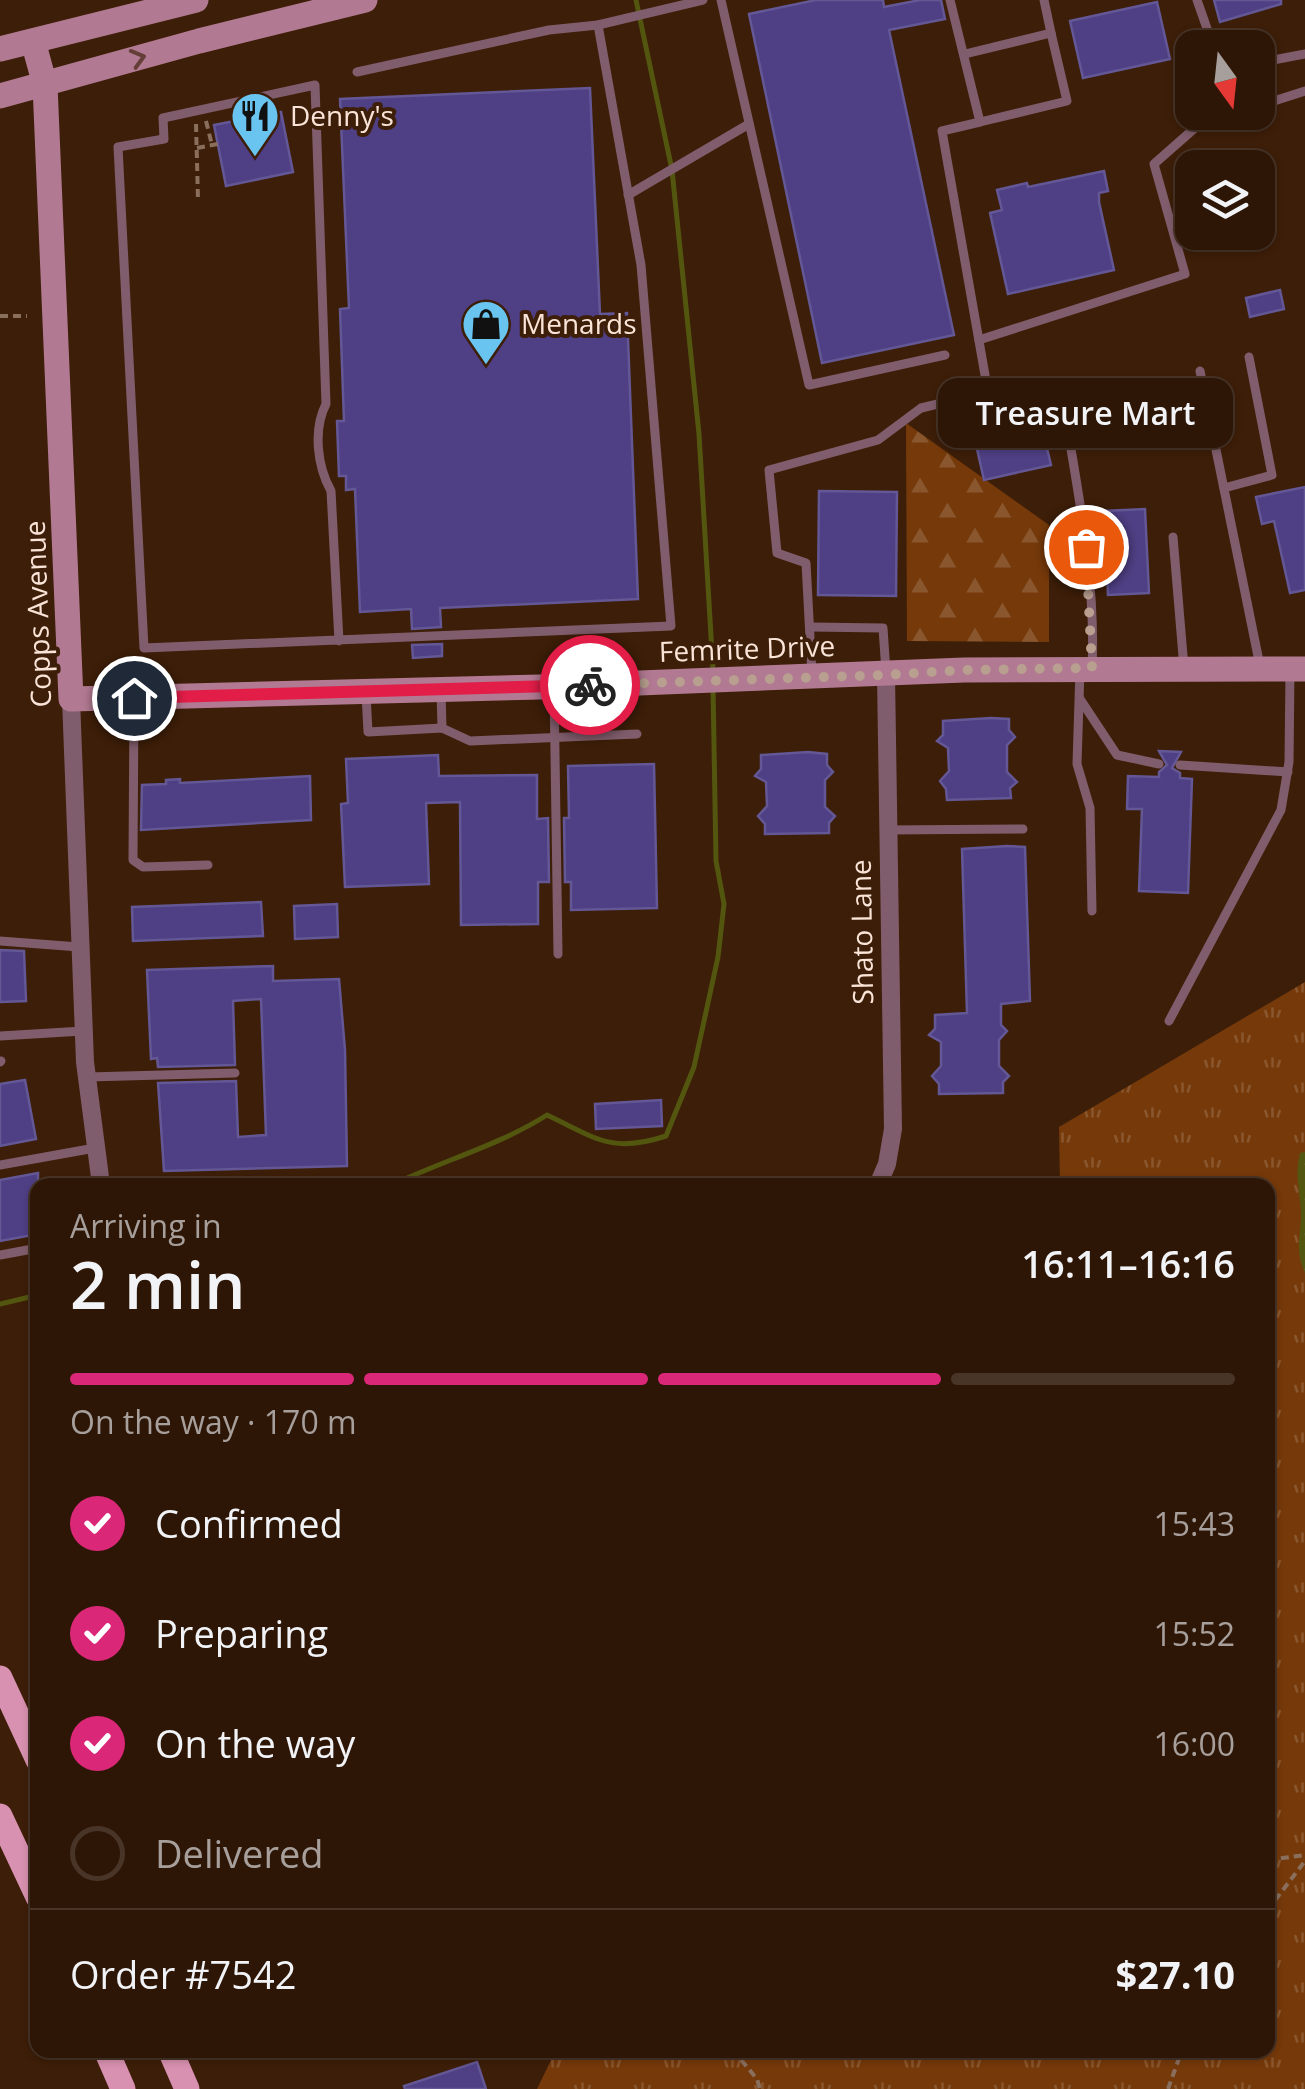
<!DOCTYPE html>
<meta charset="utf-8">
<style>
:root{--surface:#2e1606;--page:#361f10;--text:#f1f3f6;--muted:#a79f9b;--line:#493528;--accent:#db2777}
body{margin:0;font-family:"Open Sans",sans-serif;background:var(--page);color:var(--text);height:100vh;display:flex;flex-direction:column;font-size:38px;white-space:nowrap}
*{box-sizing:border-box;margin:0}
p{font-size:32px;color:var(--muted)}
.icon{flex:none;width:55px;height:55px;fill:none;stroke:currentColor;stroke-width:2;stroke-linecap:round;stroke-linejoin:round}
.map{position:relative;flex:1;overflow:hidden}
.sheet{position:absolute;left:30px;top:1178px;width:1245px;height:880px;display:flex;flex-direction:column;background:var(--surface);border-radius:20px;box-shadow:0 2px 8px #0004,0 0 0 2px var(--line)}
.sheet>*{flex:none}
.needle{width:65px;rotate:165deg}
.controls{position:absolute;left:1175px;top:30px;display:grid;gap:20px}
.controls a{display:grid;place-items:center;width:100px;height:100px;border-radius:20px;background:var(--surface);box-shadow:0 2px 8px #0004,0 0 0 2px var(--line);font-size:50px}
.pin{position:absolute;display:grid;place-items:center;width:85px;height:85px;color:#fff;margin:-42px;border:5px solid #fff;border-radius:50%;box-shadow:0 2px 10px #0007}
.courier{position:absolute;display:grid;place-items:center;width:100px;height:100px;margin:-50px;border:8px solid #e11d48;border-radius:50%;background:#fff;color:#222;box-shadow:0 2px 12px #0007}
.bubble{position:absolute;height:70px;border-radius:20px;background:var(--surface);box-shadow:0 2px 8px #0004,0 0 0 2px var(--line);font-size:32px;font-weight:600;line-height:70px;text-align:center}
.headline em{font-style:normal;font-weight:600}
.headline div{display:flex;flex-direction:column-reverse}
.headline{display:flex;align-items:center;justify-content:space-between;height:170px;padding:0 40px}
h1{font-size:65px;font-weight:600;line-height:75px}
.bar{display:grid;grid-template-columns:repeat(4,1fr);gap:15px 10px;align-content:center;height:120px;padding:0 40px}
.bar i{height:12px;border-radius:8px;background:var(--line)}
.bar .selected{background:var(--accent)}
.bar p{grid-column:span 4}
.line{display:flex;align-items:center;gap:25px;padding:0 40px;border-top:2px solid var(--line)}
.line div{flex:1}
ol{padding:0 40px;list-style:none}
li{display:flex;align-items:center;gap:30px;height:110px}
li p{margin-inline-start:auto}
li .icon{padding:10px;border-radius:50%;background:var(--accent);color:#fff;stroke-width:4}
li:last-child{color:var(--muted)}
li i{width:55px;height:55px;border:5px solid var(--line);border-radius:50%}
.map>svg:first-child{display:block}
</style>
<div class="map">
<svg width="1305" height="2089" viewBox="0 0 1305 2089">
<defs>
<pattern id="grass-tufts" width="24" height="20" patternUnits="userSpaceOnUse" patternTransform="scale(2.5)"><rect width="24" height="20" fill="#75390a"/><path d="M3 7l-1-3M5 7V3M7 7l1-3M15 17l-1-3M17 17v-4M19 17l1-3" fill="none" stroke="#8a562d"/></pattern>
<pattern id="forest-firs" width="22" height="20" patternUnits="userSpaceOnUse" patternTransform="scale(2.5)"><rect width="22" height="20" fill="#75390a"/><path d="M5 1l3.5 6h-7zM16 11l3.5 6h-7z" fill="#8a562d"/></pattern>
<pattern id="water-ripples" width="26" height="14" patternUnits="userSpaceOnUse" patternTransform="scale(2.5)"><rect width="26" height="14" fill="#53560f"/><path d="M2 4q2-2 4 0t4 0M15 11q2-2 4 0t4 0" fill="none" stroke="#6d6e31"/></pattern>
</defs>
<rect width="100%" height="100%" fill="#3d1e08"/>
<path fill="url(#grass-tufts)" d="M1305 982V2089H537L556 2050H1268V1185H1060L1059 1127Z"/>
<path fill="url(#forest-firs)" d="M906 423 1049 525V642L907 641Z"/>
<path fill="url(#water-ripples)" d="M1305 1152V1273C1295 1249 1300 1241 1301 1217 1301 1194 1294 1176 1300 1153Z"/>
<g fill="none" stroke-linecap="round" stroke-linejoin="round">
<g stroke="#53560f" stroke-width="5">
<path d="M636 0 672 170 699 434 713 670"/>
<path d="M392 1185C444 1160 498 1146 547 1115 596 1138 611 1154 666 1136L694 1067 718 957 724 904 716 861 713 686"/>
<path d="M0 1304 38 1295"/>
</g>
</g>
<g fill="#4f3f84" stroke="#635795" stroke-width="2.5">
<path d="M816 0H883L884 7 920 0H941L945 19 889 30 954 335 822 363 749 14Z"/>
<path d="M1214 0H1281V4L1220 22Z"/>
<path d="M1157 2 1170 59 1083 78 1070 21Z"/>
<path d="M590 88 600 314 627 313 638 599 440 608 441 627 412 629 411 609 360 612 355 489 346 490V476H339L337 421H344L340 309 349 308 340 99Z"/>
<path d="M281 112 293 172 226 186 214 125Z"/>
<path d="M1104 171 1108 191 1099 193V202L1114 270 1008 294 990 213 1002 210 997 190 1027 183 1028 187Z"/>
<path d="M1280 290 1284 309 1250 317 1246 298Z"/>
<path d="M1039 415 1051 465 984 480 973 431Z"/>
<path d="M1305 487V590L1290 593 1274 521 1262 524 1256 497Z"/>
<path d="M819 491 897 492 896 596 818 595Z"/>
<path d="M1145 509 1149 593 1108 595 1104 511Z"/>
<path d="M442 644V656L413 658 412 645Z"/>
<path d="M991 718 1009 719V730L1015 737 1007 745V772L1017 782 1010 788 1011 798 947 800 946 789 940 781 949 771 948 748 937 741 943 735V721Z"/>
<path d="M1159 751 1181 752 1172 768 1180 773V778L1192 779 1188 893 1139 891 1142 809H1127L1128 776 1159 777V772L1167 765Z"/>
<path d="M808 752 827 754V765L833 772 825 780V807L835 816 829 823V833L765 834V824L758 816 767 806 766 782 755 776 761 769V755Z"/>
<path d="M438 755 439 776 537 775V819L548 818 549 882H538V924L461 925 460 802 426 803 429 884 345 887 341 804 348 803 346 759Z"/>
<path d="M654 764 657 908 571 910V882H565L564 818H569L568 766Z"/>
<path d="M310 776 311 820 141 830 142 785 166 784V780L180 779V783Z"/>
<path d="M1007 846 1025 847 1030 1001 1001 1004V1025L1007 1031 999 1040V1066L1009 1076 1003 1082V1093L939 1094V1084L932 1076 941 1066V1042L929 1035 935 1029V1015L967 1013 962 849Z"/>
<path d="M261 902 263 936 133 941 132 907Z"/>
<path d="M337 904 338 937 295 939 294 906Z"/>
<path d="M0 950 24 951 26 1001 0 1002Z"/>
<path d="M273 966V981L339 979 345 1050 347 1166 164 1171 158 1083 236 1081 238 1137 266 1135 261 999 233 1001 235 1065 158 1067 157 1058 151 1059 147 970Z"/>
<path d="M25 1080 36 1139 0 1146V1084Z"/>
<path d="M661 1100 662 1126 596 1129 595 1104Z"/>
<path d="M38 1173V1234L0 1241V1180Z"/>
<path d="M477 2062 486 2089H405L404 2086Z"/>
</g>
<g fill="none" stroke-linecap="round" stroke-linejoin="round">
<g stroke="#8a6f5d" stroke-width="4" stroke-dasharray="8 5" stroke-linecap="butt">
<path d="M206 121 212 145"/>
<path d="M196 124 198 200"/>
<path d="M197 148 218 144"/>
<path d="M0 316H27"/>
<path d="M1268 1860 1305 1855"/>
<path d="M1268 1925 1273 1903 1305 1861"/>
<path d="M733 2050 757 2079 760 2089"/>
<path d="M1168 2089 1182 2050"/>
</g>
<g stroke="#805d6c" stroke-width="9">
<path d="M721 0 809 385 945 355"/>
<path d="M1197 0 1210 37 1221 48"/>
<path d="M598 25 703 0"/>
<path d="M965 54 1051 33 1044 0"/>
<path d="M1258 63 1305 54"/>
<path d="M1258 106 1305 91"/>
<path d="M980 122 1067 101 1051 33"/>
<path d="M628 195 749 124"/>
<path d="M979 340 1185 274 1154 164 1196 127 1239 112"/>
<path d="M1200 371 1260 666"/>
<path d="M988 392 1020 397 1065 414C1079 497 1096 583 1092 668"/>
<path d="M1224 488 1272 475 1249 357"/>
<path d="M1173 537 1184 668"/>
<path d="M810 627 883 628 886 672"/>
<path d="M339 641 331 491C317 466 313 429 326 404L315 85 163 118 164 139 118 147 144 648 671 626 641 265 598 25 549 30 357 72"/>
<path d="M1080 670 1077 764 1090 808 1092 911"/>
<path d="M812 675 806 563 777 553 769 470 878 440 921 408 988 392 942 131 980 122 950 0"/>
<path d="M554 687 558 954"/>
<path d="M441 691 442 728"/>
<path d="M366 694 368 732 442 728 470 741 637 734"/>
<path d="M1080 699 1117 755 1159 764"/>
<path d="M134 700 133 860 143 867 208 865"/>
<path d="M1180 765 1288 772"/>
<path d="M887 830 1023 829"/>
<path d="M0 941 79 947"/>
<path d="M1169 1021 1281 810 1289 762 1290 671"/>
<path d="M0 1036 83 1031"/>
<path d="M0 1062 1 1061"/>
<path d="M88 1077 235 1073"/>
<path d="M0 1165 95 1148"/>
<path d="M0 1255 38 1248"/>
</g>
<g stroke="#805d6c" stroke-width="18">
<path d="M71 699 85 1062 101 1185"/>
<path d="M878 1185 887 1164 893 1129 886 675"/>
</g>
<g stroke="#b27a92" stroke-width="25">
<path d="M33 41 45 85 71 699 540 687 964 670 1305 669"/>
<path d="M0 49 196 0"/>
<path d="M0 96 199 41 365 0"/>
</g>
<g stroke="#d891b0" stroke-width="25">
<path d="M0 1678 38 1760"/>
<path d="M0 1816 38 1897"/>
<path d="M106 2050 123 2089"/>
<path d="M170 2050 187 2089"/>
</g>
</g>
<defs><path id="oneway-chevron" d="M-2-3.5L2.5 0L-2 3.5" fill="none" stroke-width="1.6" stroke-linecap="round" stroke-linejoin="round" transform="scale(2.5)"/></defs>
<use stroke="#663e38" href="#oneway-chevron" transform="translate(138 58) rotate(-16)"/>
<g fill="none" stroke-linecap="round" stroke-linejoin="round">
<path stroke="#b89f8f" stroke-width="10" stroke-dasharray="0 18" d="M590 685 886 675 964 670 1092 668 1086 547"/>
<path stroke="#e11d48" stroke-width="12" d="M134 698 590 685"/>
</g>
<defs>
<g id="restaurant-pin" transform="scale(2.5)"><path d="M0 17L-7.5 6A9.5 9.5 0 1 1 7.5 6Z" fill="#69c4f0" stroke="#3d1e08"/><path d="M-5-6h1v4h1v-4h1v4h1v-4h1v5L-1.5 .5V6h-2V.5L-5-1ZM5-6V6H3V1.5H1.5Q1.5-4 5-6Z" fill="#111"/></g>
<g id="shop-pin" transform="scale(2.5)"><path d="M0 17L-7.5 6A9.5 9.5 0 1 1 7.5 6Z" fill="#69c4f0" stroke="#3d1e08"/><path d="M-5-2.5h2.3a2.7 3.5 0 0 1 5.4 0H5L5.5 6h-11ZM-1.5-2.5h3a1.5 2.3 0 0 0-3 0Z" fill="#111"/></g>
</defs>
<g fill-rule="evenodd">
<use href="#restaurant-pin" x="255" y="116"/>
<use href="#shop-pin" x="486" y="324"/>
</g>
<g text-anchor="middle" stroke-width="8" stroke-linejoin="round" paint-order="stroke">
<g font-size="28" fill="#fae4d8" stroke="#3d1e08" text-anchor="start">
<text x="290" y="126">Denny's</text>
<text x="521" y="334">Menards</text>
</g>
<g font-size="28" fill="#fae4d8" stroke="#3d1e08">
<text transform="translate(38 614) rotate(-92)" y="10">Copps Avenue</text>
<text transform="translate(747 649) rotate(-2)" y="10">Femrite Drive</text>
<text transform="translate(862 932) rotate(-91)" y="10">Shato Lane</text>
</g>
</g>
</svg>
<div class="controls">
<a><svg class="needle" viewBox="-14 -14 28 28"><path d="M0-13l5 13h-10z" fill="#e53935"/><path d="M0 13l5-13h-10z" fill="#a79f9b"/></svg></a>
<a><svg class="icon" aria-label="layers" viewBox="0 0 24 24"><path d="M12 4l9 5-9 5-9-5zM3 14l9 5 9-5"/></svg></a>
</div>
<div class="pin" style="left:1086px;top:547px;background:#ea580c"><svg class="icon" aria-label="bag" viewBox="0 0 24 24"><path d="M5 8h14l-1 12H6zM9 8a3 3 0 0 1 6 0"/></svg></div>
<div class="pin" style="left:134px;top:698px;background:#1f2937"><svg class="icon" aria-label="home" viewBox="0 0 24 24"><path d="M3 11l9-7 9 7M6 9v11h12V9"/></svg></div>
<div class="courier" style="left:590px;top:685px"><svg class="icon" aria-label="bike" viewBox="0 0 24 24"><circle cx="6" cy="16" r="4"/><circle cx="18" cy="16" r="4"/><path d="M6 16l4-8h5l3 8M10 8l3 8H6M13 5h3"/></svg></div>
<div class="bubble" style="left:938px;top:378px;width:295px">Treasure Mart</div>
<section class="sheet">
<div class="headline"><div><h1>2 min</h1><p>Arriving in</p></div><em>16:11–16:16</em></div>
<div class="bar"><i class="selected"></i><i class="selected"></i><i class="selected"></i><i></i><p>On the way · 170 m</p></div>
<ol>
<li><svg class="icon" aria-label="check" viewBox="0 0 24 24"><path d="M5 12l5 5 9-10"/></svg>Confirmed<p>15:43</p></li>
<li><svg class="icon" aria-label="check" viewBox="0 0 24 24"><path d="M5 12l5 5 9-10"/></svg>Preparing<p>15:52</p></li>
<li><svg class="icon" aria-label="check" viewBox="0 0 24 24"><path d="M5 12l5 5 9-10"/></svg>On the way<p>16:00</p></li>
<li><i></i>Delivered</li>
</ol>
<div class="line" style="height:130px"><div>Order #7542</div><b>$27.10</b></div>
</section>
</div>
